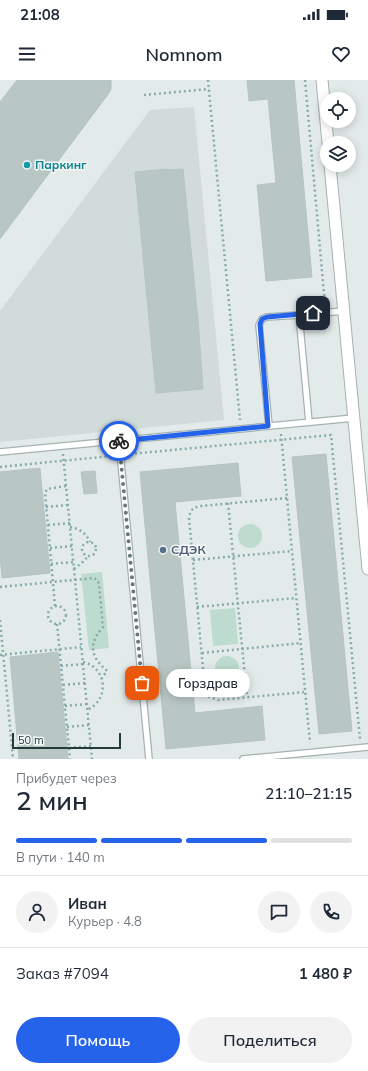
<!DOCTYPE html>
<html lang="ru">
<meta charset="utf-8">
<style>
:root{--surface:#fff;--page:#f2f2f3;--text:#1f2937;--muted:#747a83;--line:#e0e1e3;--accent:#2563eb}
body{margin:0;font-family:Mulish,sans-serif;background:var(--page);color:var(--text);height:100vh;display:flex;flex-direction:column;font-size:15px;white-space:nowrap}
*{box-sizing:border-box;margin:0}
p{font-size:13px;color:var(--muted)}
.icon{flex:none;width:22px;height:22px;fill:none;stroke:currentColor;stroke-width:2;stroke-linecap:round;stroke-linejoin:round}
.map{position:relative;height:679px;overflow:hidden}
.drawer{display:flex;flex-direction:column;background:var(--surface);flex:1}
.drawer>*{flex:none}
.buttons{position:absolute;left:320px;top:12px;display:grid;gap:8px}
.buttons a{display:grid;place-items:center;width:36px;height:36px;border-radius:50%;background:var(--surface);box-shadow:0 2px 10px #0003;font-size:20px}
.scale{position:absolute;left:12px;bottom:10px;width:109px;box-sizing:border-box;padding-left:4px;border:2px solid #243a3b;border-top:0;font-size:11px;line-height:14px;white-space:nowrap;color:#243a3b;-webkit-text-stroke:3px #f3f8f7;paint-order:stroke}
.pin{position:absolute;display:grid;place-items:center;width:34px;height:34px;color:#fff;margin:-17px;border-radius:8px;box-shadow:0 2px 6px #0006}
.courier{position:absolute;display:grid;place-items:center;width:40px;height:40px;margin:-20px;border:3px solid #2563eb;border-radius:50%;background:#fff;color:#222;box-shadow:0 1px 5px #0007}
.bubble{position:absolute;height:28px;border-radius:14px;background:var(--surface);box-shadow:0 2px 10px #0003;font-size:13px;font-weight:600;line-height:28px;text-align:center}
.summary em{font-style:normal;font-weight:600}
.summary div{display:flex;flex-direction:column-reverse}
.summary{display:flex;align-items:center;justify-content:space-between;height:68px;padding:0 16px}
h1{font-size:26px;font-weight:600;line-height:30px}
.bar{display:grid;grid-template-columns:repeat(4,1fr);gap:6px 4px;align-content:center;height:48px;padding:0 16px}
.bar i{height:5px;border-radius:3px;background:var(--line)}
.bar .active{background:var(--accent)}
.bar p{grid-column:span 4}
.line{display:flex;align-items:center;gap:10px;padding:0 16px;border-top:1px solid var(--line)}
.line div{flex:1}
.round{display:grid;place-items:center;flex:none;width:42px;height:42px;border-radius:21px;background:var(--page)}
.primary-button{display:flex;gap:8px;margin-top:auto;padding:8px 16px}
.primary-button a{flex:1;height:46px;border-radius:24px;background:var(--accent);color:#fff;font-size:16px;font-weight:600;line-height:46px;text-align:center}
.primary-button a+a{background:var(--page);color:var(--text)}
.status{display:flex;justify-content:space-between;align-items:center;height:28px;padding:0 20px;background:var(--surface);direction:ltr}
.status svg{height:11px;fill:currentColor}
header{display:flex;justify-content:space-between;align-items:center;height:52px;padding:0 16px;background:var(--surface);font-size:18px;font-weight:600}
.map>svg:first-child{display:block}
</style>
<div class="status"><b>21:08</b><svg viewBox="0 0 49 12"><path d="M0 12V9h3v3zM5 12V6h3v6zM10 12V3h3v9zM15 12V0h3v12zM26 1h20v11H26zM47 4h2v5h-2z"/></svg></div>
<header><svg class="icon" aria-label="menu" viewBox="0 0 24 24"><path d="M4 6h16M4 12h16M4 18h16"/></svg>Nomnom<svg class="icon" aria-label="heart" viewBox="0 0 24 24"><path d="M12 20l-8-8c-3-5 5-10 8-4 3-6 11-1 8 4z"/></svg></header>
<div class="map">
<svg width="368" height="679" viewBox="0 0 368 679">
<rect width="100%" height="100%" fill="#e3ebea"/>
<path fill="#d1dbda" d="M194 27 224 340 0 362V231L150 30Z"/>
<g fill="#bddbce">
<circle cx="250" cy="456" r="12"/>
<path d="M102 492 109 568 89 570 81 494Z"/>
<path d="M235 528 238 564 213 566 210 530Z"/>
<circle cx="227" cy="588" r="12"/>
</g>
<g fill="#b8c6c4" stroke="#b5c4c3">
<path d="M17 0H111V9L109 13 0 159V22Z"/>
<path d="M247 0H294L312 197 266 201 257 105 276 103 268 19 249 21Z"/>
<path d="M167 89V90L183 89 198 240 203 309 156 313 135 92Z"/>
<path d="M326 374 352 651 319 654 292 377Z"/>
<path d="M238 383 241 416 175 422 195 633 262 626 265 660 166 669 140 392Z"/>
<path d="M40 388 50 493 2 498 0 475V392Z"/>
<path d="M95 391 97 413 84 414 81 392Z"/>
<path d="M58 572 68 679H19L10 577Z"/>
</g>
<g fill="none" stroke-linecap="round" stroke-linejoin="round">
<g stroke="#a6b2b2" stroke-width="8">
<g id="lane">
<path d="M299 235 344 231"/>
<path d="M269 346 259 245 262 239 267 237 299 235 309 342"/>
<path d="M119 361 149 679"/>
<path d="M0 372 354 338"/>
<path d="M243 679 368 667"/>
</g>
</g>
<g stroke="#a6b2b2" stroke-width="13">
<g id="street">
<path d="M322 0 328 63"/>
<path d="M330 85 368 489"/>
</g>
</g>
<g stroke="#85acac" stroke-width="2.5" stroke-dasharray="2 3" stroke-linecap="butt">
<path d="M208 0 240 340"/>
<path d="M305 0 325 225"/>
<path d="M144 15 209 9"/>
<path d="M281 354 310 663"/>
<path d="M63 374 92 679"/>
<path d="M130 374 331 355 360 659"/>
<path d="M0 387 111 376"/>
<path d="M287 418 201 426C193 427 190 430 189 438L205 610 209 617 218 620 305 612"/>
<path d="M228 423 247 617"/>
<path d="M46 427 68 425"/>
<path d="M48 445 70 443"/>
<path d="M70 447C80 449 86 453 90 462"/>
<circle cx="89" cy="469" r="7"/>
<path d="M50 468 72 466"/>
<path d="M193 480 292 471"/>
<path d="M51 484 73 482"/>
<path d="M74 489 84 481 88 476"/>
<path d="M0 507 94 498 98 501 99 505 103 547C93 559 88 570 100 584 102 587 105 588 107 591L102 598"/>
<path d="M55 526 45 413 47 409 66 406"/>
<circle cx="57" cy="535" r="9"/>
<path d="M197 527 296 518"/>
<path d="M0 540 13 679"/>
<path d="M57 544 70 679"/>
<path d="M202 573 301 563"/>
<path d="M0 575 81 567"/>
<path d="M83 582C107 587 110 620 87 630"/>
<path d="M61 586 83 584"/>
<path d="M63 605 85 603"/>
<path d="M65 626 87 624"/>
<path d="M67 647 89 645"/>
<path d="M69 668 91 666"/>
</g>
<use href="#lane" stroke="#fff" stroke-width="5.5"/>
<use href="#street" stroke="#fff" stroke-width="11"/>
</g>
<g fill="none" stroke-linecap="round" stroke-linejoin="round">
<path stroke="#677878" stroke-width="4" stroke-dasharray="0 7.2" d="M119 361 142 603"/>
<path stroke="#2563eb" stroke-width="5" d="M119 361 268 346 260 244 262 239 267 237 313 233"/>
</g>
<circle fill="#0f9aa8" stroke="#f3f8f7" stroke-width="1.5" cx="27" cy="85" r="4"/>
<circle fill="#5c6f8a" stroke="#f3f8f7" stroke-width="1.5" cx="163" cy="470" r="4"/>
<g text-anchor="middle" stroke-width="3" stroke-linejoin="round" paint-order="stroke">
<g font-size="12" font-weight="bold" fill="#0d838f" stroke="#f3f8f7" text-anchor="start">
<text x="35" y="89">Паркинг</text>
</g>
<g font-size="12" font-weight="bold" fill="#4e5e75" stroke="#f3f8f7" text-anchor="start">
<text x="171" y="474">СДЭК</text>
</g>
</g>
</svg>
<div class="buttons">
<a><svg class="icon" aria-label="locate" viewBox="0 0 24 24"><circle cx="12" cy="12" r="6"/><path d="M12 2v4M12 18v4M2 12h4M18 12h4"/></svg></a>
<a><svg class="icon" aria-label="layers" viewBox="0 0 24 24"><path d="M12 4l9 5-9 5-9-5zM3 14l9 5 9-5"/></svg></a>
</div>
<div class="scale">50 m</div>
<div class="pin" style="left:142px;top:603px;background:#ea580c"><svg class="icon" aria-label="bag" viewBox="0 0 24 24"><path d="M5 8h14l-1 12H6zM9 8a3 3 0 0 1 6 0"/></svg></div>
<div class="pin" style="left:313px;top:233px;background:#1f2937"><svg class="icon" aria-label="home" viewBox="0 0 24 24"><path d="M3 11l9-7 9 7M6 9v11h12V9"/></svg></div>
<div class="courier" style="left:119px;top:361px"><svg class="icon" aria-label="bike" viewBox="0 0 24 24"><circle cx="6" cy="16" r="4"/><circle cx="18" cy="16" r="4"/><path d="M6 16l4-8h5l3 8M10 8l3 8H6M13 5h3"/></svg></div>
<div class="bubble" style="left:166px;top:589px;width:84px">Горздрав</div>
</div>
<section class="drawer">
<div class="summary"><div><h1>2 мин</h1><p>Прибудет через</p></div><em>21:10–21:15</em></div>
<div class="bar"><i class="active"></i><i class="active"></i><i class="active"></i><i></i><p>В пути · 140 m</p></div>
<div class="line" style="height:72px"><a class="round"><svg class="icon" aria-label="person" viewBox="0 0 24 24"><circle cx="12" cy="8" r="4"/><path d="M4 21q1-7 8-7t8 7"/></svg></a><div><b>Иван</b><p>Курьер · 4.8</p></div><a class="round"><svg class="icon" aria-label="chat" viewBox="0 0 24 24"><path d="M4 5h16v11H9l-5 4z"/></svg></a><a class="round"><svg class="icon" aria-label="phone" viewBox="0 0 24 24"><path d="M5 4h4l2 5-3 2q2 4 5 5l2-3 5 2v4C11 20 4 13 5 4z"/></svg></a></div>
<div class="line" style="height:52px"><div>Заказ #7094</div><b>1 480 ₽</b></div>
<div class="primary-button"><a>Помощь</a><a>Поделиться</a></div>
</section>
